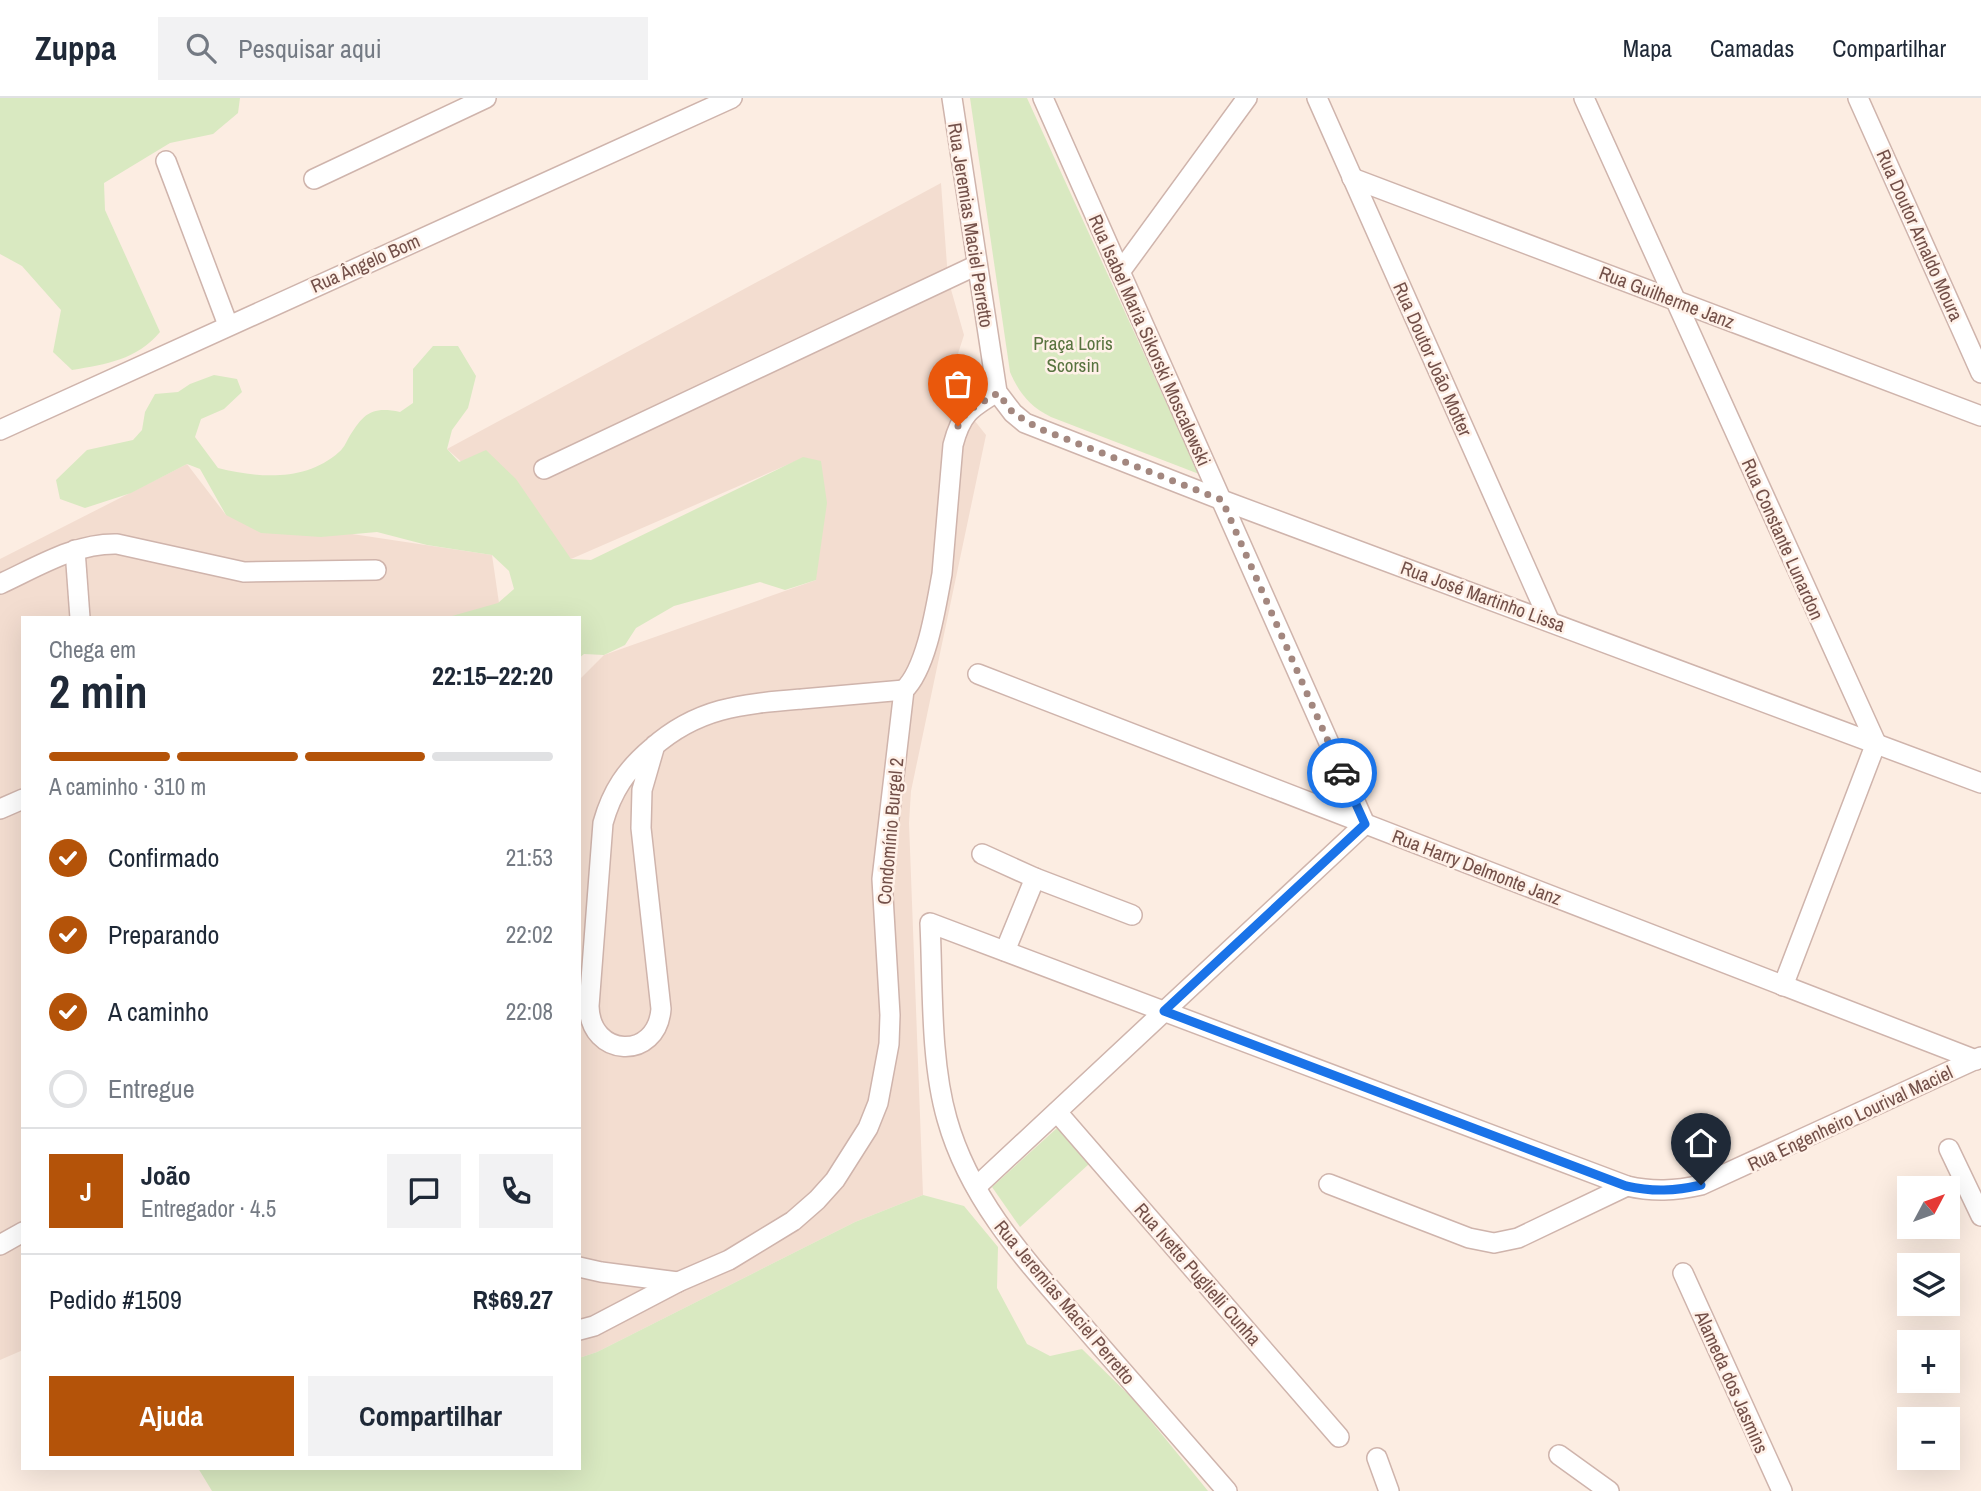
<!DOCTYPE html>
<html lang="pt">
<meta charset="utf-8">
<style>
:root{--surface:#fff;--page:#f2f2f3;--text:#1f2937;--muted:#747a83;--line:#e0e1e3;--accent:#b45309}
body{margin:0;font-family:"Archivo Narrow",sans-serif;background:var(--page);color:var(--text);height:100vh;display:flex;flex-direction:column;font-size:26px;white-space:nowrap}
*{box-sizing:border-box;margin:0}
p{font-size:23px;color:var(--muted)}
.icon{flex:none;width:38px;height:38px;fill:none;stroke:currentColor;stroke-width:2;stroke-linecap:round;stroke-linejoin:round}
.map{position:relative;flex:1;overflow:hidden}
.details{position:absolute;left:21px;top:518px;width:560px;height:854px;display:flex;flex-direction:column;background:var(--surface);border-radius:0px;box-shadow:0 7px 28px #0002}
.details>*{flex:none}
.needle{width:46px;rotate:49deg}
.controls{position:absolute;left:1897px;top:1078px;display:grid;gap:14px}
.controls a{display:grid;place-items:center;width:63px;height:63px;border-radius:0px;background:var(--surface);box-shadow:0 7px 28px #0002;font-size:35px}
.pin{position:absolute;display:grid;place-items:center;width:60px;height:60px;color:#fff;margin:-72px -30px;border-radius:50% 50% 50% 0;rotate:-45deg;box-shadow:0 0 7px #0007}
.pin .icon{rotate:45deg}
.courier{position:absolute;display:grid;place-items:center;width:70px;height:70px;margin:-35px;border:5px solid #1a73e8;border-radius:50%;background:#fff;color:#222;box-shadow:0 2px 9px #0007}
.summary em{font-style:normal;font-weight:700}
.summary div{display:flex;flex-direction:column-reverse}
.summary{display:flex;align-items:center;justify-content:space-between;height:119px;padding:0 28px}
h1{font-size:46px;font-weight:700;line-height:52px}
.bar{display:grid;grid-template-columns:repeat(4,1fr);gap:10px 7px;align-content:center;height:84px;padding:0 28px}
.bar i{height:9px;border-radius:5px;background:var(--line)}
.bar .active{background:var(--accent)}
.bar p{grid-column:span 4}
.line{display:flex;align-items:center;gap:18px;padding:0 28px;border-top:2px solid var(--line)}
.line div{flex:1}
.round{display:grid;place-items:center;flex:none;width:74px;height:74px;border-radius:0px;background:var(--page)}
ol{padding:0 28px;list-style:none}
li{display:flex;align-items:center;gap:21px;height:77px}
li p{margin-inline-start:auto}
li .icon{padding:7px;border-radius:50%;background:var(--accent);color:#fff;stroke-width:4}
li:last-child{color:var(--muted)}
li i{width:38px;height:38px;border:4px solid var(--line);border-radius:50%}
.cta{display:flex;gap:14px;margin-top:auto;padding:14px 28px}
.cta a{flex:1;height:80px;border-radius:0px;background:var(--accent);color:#fff;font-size:28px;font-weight:700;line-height:80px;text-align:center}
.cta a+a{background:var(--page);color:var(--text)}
header{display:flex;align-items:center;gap:42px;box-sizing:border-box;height:98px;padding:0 35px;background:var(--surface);border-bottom:2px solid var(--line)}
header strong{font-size:33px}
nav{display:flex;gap:38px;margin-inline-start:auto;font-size:24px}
.search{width:490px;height:63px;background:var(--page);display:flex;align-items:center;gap:18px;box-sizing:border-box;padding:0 24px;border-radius:0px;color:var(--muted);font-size:26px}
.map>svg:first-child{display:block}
</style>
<header>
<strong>Zuppa</strong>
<div class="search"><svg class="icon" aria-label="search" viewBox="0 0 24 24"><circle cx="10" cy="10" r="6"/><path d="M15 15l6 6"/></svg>Pesquisar aqui</div>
<nav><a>Mapa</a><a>Camadas</a><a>Compartilhar</a></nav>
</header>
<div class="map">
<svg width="1981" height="1393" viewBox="0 0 1981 1393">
<rect width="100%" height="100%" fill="#fcede2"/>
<g fill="#f3ddd0">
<path d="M941 85 948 181 964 237 946 293 967 313 986 337 911 693 909 725 923 1097 855 1124 597 1254 579 1260V582L604 557 816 482 803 360 571 461 447 351Z"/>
<path d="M187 366 226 417 492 457 499 505 463 520H23V1252L0 1262V461Z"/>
</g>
<g fill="#d9e9c1">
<path d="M0 0H240L238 15 213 36 170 45 104 85 105 112 160 234C136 262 107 266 72 272L53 254 61 212 22 168 0 156Z"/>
<path d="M970 0H1027L1199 376 1051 319C1030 309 1019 295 1010 274Z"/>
<path d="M433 248H458L476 278 468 310 452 332 447 351 459 364 486 352 516 381 571 461 591 462 803 359 821 363 827 405 816 482 785 492 760 484 674 508 636 530 625 547 604 557 584 556 579 560V520H445L498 505 514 491 509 473 492 457 427 447 377 434 321 439 261 435 226 417 200 371 187 366 131 395 85 410 60 401 56 382 87 352 133 342 142 332 145 314 155 296 178 294 190 286 214 277 237 281 242 294 224 311 201 321 195 339 218 370C258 380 306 384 339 354 343 351 346 345 348 341 363 316 371 308 400 314L413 305V271Z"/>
<path d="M1057 1030 1089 1066 1020 1129 992 1089Z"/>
<path d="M923 1097 964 1108 998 1149 997 1190 1027 1246 1050 1258 1082 1251 1133 1301 1208 1393H212L198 1370H579V1260L597 1254 855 1124Z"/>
</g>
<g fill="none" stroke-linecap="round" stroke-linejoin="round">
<g stroke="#cfb4ac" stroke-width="22">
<g id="minor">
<path d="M952 0 997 294 1013 315 1025 325 1222 402 1981 685"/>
<path d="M1317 0 1549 522"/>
<path d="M1584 0 1876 645 1783 888"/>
<path d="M1858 0 1981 275"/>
<path d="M166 63 228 227"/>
<path d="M1352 80 1981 318"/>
<path d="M314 81 486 0"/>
<path d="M1120 174 1247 0"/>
<path d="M0 332 732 0"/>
<path d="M544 371 977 167"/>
<path d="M75 452 80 520"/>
<path d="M0 486C37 469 75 445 117 446L244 474 376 472"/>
<path d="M978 576 1976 962"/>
<path d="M655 647 642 692 641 730 661 911C657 963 590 960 589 908L603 725C612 693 626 672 652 650 698 609 743 606 802 601 836 598 870 595 904 592"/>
<path d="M0 711 23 701"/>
<path d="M982 756 1035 780 1132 817"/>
<path d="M1005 853 1035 780"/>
<path d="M1057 1014 1339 1339"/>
<path d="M1949 1051 1981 1118"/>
<path d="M1329 1086 1469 1140 1494 1145 1518 1140 1627 1088"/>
<path d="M976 1089 1365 726 1043 0"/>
<path d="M0 1147 23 1134"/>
<path d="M579 1169 601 1174 678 1184"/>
<path d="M1683 1175 1782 1393"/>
<path d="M579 1232 594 1228 678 1184 729 1162 793 1123 817 1102 835 1082 868 1030 878 1005 889 946 890 917 882 781 904 592C927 570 936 508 942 476L953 347C961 316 970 310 997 294"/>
<path d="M1559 1357 1609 1393"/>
<path d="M1377 1360 1389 1393"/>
<path d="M1227 1393C1181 1341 1136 1288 1090 1236 1033 1170 971 1107 947 1021 930 962 933 886 930 825L1627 1088C1653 1094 1675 1093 1701 1087L1981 959"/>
</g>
</g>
<use href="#minor" stroke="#fff" stroke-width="19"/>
</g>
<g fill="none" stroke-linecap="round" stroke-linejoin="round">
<path stroke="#a3877f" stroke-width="7" stroke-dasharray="0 12.6" d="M958 328 967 313 998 295 1013 315 1038 330 1222 402 1342 675"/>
<path stroke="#1a73e8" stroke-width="9" d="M1342 675 1365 726 1164 913 1626 1088C1653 1094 1675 1093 1701 1087"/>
</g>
<g text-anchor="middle" stroke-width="5" stroke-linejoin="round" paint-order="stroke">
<g font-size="19" fill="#735049" stroke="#fff1e8">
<text transform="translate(971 127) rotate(81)" y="7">Rua Jeremias Maciel Perretto</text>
<text transform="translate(1920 137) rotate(66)" y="7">Rua Doutor Arnaldo Moura</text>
<text transform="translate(365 165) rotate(-24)" y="7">Rua Ângelo Bom</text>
<text transform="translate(1667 199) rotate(21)" y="7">Rua Guilherme Janz</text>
<text transform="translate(1150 242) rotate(66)" y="7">Rua Isabel Maria Sikorski Moscalewski</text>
<text transform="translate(1433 261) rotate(66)" y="7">Rua Doutor João Motter</text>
<text transform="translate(1783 441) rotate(66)" y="7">Rua Constante Lunardon</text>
<text transform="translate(1483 498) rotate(20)" y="7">Rua José Martinho Lissa</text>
<text transform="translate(890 733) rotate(-85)" y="7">Condomínio Burgel 2</text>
<text transform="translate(1477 769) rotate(21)" y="7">Rua Harry Delmonte Janz</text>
<text transform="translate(1850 1020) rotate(-25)" y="7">Rua Engenheiro Lourival Maciel</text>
<text transform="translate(1198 1176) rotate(49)" y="7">Rua Ivette Puglielli Cunha</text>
<text transform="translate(1065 1204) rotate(50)" y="7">Rua Jeremias Maciel Perretto</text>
<text transform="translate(1732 1284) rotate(66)" y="7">Alameda dos Jasmins</text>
</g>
<g font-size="19" fill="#58733f" stroke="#fff1e8">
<text x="1073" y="252">Praça Loris<tspan x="1073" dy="22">Scorsin</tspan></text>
</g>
</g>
</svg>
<div class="controls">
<a><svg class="needle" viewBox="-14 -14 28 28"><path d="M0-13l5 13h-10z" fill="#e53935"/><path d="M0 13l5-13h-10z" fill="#747a83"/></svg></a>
<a><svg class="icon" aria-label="layers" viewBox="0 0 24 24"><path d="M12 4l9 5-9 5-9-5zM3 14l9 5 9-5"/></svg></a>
<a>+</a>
<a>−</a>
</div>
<div class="pin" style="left:958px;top:328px;background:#ea580c"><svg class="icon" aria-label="bag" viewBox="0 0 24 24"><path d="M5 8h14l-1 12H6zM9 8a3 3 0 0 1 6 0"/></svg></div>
<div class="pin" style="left:1701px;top:1087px;background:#1f2937"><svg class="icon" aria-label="home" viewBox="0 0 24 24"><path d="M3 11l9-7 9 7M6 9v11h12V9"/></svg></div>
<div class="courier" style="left:1342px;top:675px"><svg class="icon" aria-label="car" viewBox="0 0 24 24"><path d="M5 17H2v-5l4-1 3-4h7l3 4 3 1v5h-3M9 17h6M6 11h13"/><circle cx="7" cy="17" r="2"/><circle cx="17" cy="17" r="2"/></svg></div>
<section class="details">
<div class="summary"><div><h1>2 min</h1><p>Chega em</p></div><em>22:15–22:20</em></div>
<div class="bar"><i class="active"></i><i class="active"></i><i class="active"></i><i></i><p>A caminho · 310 m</p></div>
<ol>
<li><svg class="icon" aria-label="check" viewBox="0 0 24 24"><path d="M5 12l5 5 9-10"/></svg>Confirmado<p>21:53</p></li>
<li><svg class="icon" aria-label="check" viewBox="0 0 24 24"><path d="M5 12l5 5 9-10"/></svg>Preparando<p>22:02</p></li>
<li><svg class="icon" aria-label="check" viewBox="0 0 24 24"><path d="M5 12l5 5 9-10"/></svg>A caminho<p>22:08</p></li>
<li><i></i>Entregue</li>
</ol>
<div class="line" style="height:126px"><b class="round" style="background:var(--accent);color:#fff">J</b><div><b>João</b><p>Entregador · 4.5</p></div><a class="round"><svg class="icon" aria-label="chat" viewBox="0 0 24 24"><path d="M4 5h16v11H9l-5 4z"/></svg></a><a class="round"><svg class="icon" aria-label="phone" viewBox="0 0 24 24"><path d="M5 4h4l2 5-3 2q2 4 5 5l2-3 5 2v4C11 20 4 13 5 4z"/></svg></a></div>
<div class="line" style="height:91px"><div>Pedido #1509</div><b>R$69.27</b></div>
<div class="cta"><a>Ajuda</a><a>Compartilhar</a></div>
</section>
</div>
